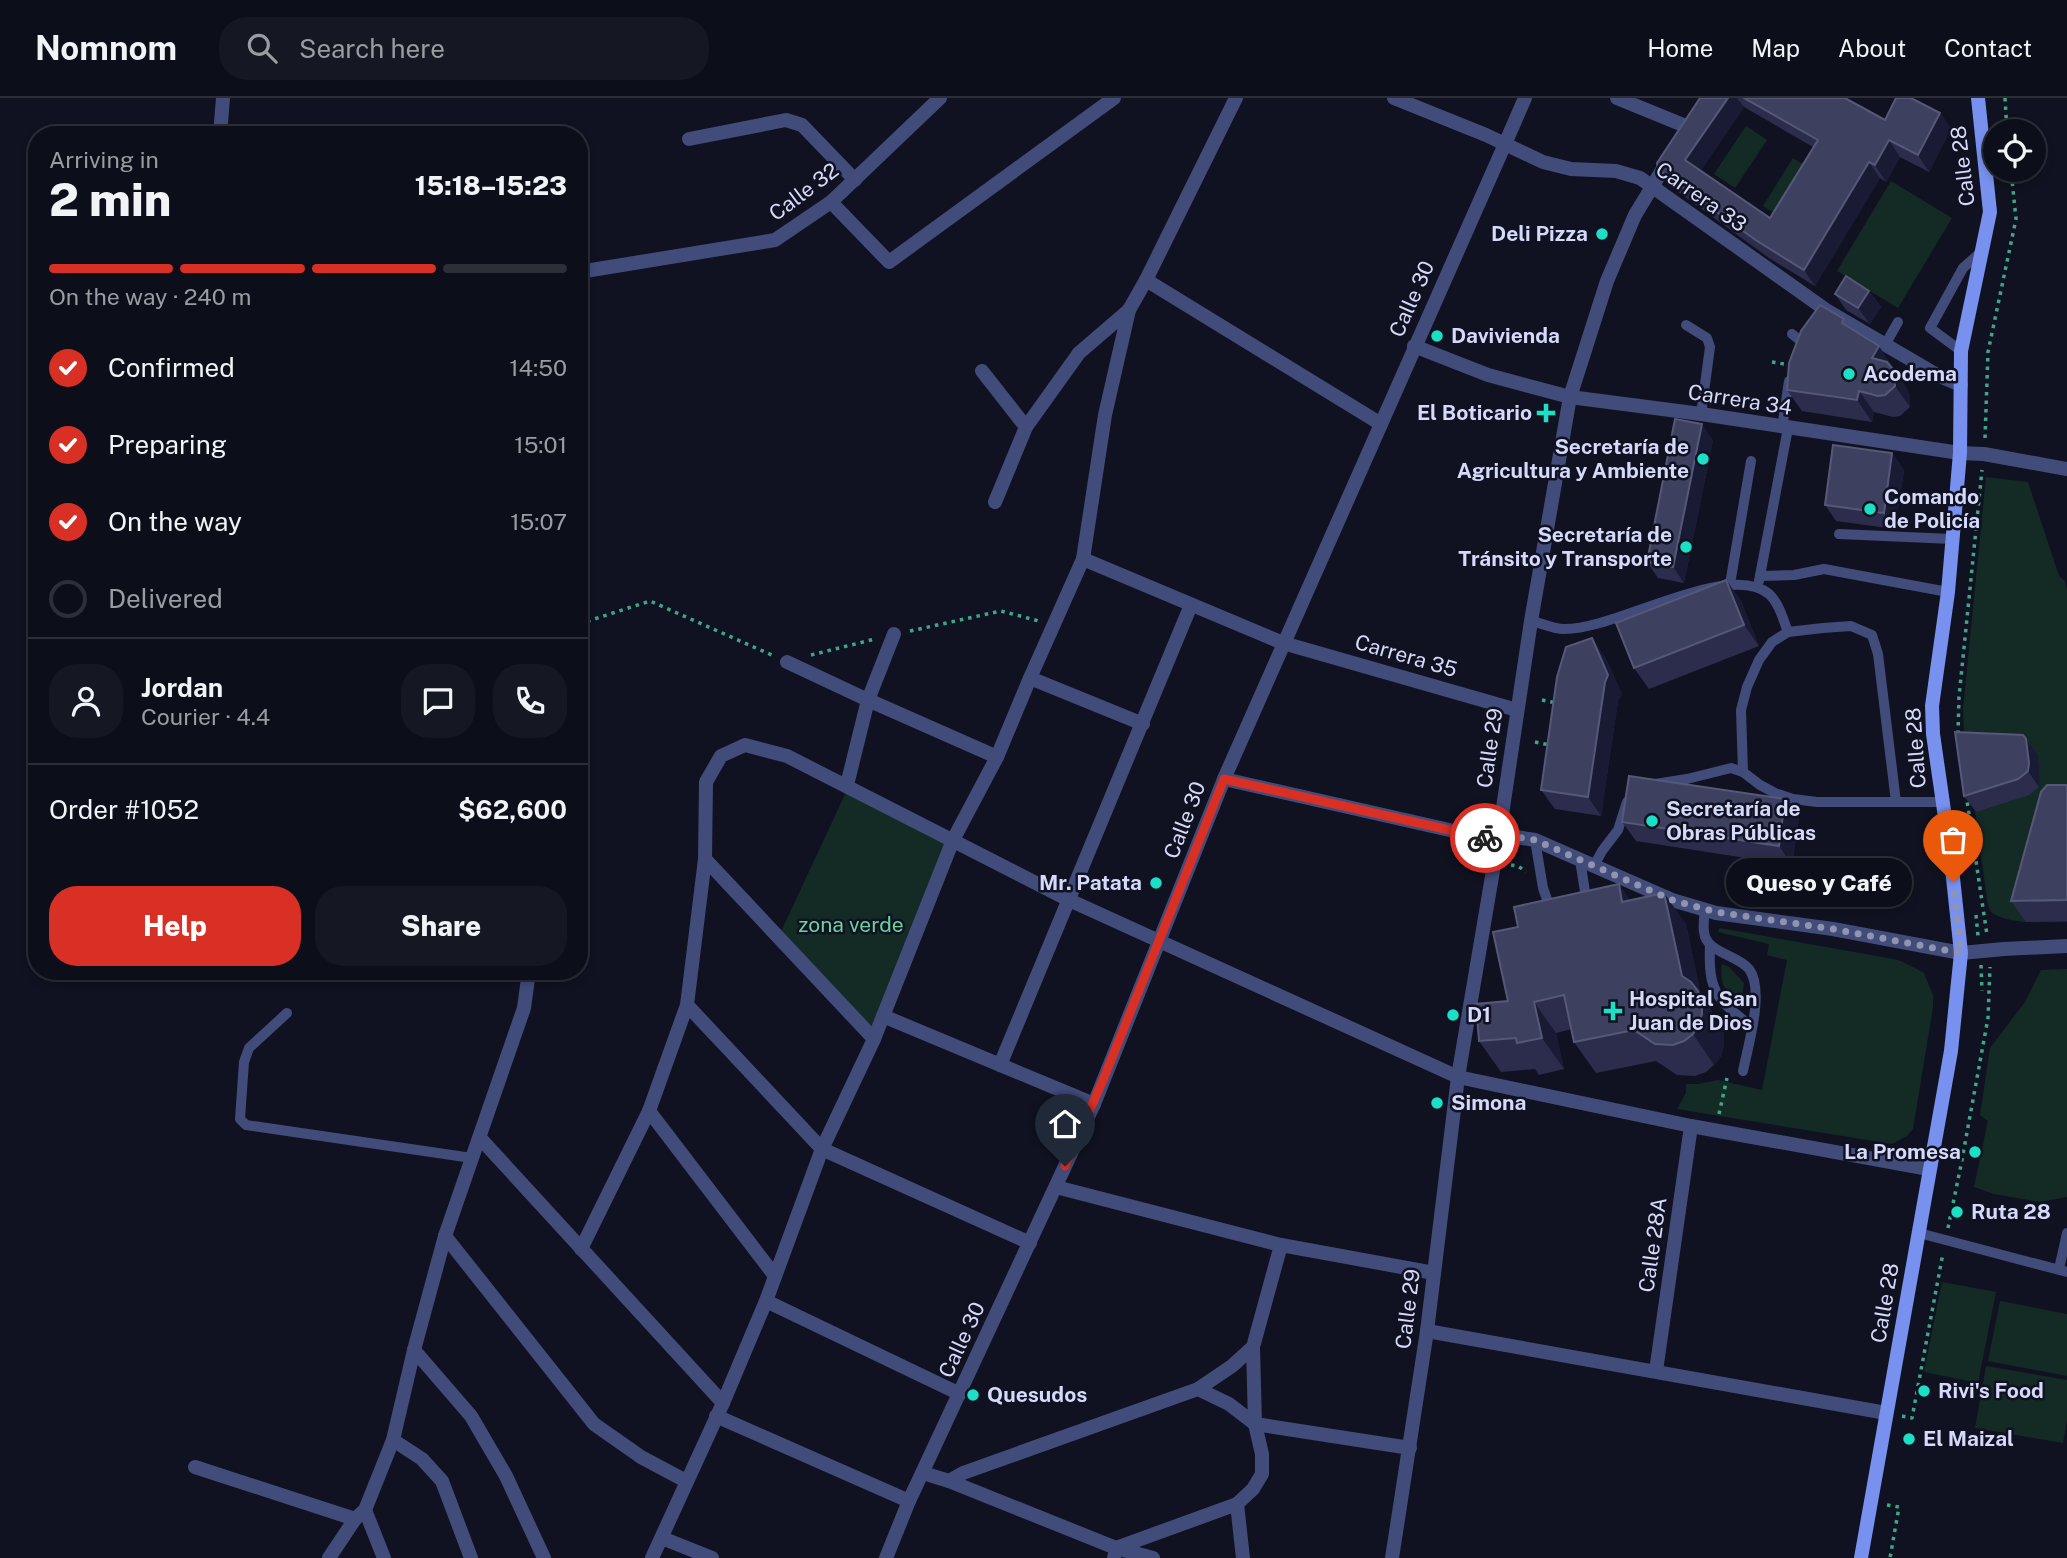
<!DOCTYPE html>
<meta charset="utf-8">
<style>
:root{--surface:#0c0e19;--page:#151722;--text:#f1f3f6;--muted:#9a9ca2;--line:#2c2e38;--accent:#d93025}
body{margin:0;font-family:"Public Sans",sans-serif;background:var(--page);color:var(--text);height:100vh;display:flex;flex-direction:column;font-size:26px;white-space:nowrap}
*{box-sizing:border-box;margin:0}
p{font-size:23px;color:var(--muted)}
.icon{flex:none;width:38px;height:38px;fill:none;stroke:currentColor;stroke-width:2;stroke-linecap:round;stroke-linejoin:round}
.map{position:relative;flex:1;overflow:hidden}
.drawer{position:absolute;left:28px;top:28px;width:560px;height:854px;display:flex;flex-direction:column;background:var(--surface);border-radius:28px;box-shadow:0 4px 10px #0003,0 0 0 2px var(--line)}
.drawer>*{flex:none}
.buttons{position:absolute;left:1983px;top:21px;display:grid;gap:14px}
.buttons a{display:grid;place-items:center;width:63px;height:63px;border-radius:50%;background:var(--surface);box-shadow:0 4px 10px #0003,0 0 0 2px var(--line);font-size:35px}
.pin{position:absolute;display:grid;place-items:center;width:60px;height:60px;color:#fff;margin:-72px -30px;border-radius:50% 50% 50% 0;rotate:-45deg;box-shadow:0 0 7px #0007}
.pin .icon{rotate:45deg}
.courier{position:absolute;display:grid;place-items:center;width:70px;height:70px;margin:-35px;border:5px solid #d93025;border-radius:50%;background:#fff;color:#222;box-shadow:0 2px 9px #0007}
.bubble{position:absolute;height:49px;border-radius:24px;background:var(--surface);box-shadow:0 4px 10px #0003,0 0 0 2px var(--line);font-size:23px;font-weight:800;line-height:49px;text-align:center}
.head em{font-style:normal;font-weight:800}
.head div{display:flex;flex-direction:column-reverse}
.head{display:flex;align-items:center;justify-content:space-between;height:119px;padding:0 21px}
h1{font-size:46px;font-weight:800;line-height:52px}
.bar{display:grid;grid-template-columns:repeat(4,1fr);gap:10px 7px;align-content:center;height:84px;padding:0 21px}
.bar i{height:9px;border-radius:5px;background:var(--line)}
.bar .active{background:var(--accent)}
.bar p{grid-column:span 4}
.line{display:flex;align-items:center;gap:18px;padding:0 21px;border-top:2px solid var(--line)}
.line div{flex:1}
.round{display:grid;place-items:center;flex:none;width:74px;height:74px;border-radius:28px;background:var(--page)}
ol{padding:0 21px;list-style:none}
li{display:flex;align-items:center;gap:21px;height:77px}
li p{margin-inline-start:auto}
li .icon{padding:7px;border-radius:50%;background:var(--accent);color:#fff;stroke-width:4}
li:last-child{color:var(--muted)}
li i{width:38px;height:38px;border:4px solid var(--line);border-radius:50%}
.action{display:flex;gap:14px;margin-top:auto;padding:14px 21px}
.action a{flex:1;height:80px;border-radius:28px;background:var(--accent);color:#fff;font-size:28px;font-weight:800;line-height:80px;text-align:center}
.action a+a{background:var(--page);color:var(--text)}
header{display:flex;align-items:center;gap:42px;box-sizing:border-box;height:98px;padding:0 35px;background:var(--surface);border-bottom:2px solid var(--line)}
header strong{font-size:33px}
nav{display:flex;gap:38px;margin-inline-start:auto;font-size:24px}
.search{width:490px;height:63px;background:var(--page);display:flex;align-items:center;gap:18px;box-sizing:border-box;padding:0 24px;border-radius:28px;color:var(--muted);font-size:26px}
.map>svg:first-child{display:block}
</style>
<header>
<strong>Nomnom</strong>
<div class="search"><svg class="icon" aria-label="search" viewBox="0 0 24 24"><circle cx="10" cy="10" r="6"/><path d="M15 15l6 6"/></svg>Search here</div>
<nav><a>Home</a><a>Map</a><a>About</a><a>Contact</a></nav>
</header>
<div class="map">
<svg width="2067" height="1460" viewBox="0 0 2067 1460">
<rect width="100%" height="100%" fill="#101221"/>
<g fill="#142b25">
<path d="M1746 28 1767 42 1735 90 1714 76Z"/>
<path d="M1793 60 1817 75 1787 123 1763 108Z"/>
<path d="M1891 83 1952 120 1898 210 1837 173Z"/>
<path d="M1986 379 2028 384 2059 478 2065 483 2067 492V824C2047 824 2012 827 1994 816 1989 813 1988 807 1987 801L1964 634 1963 611Z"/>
<path d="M847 692 948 743 873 937 779 838Z"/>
<path d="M1719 830 1888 860 1901 863 1924 875 1933 897V909L1913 1031 1907 1038 1892 1046 1677 1011 1686 995V986H1698L1718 982 1762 992 1787 862 1767 857 1769 846 1718 834Z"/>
<path d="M1722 866 1729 869 1744 885 1741 905C1725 897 1719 884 1722 866Z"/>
<path d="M2067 871V1099L2039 1104 1994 1096 1974 1089 1988 1023 1980 1017 1990 950 2025 904 2041 872Z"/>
<path d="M1942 1184 1996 1194 1978 1285 1924 1274Z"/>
<path d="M2000 1203 2067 1216V1278L1988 1263Z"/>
<path d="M1986 1268 2067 1282V1322L2063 1345 1975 1330Z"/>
</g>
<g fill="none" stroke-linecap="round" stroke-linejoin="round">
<g stroke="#3da788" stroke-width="3.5" stroke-dasharray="3.5 5" stroke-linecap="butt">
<path d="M2005 0 2007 33"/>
<path d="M1772 264 1784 266"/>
<path d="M1985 340 1988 254 2016 121 2011 72"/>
<path d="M579 526 650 503 774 558"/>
<path d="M910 533 1001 513 1039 523"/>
<path d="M811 557 875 541"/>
<path d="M1542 602 1557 605"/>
<path d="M1958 636 1959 599 1982 372"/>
<path d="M1535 644 1550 647"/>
<path d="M1966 696 1987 837"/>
<path d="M1511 767 1518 768 1526 774"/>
<path d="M1976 817 1978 838"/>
<path d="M1981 867 1982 893"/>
<path d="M1719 1016 1727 980"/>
<path d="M1948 1130 1961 1067 1988 920 1990 869"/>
<path d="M1902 1318 1912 1320 1943 1155"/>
<path d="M1887 1407 1899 1409 1890 1460"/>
</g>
<g stroke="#414c7b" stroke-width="10">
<path d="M1686 227 1707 240 1710 249 1701 316"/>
<path d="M1792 236 1803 245"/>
<path d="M1885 247 1898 224"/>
<path d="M1961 253 1930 230 1963 170 1981 154"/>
<path d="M1782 330 1789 283"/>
<path d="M1839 436 1952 441"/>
<path d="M1760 478 1794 477 1824 471 1948 494"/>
<path d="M1759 483 1788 330"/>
<path d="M1730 486 1751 363"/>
<path d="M1531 523C1541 525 1552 530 1562 531 1616 533 1727 462 1769 496 1779 505 1783 521 1788 534"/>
<path d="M1743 674 1741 612 1747 589 1759 562 1772 544 1788 534 1823 530 1851 528 1872 537 1878 556 1896 704"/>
<path d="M1655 686 1687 681 1731 670 1743 674 1760 687 1775 695 1793 701 1817 704H1942"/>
<path d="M1535 742 1543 790 1551 813"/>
<path d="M1580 762 1586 800 1584 805"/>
<path d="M1594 768 1602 753 1618 732 1627 704"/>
<path d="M1705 811C1704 819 1703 827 1704 834 1706 855 1737 856 1749 871 1765 892 1748 948 1743 973"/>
<path d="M1710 847C1708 893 1716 901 1751 928"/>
<path d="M287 915 249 950 244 964 240 1021 246 1027 472 1060"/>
<path d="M1919 1135 2067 1174"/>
<path d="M2059 1171 2067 1135"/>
</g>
<g stroke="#414c7b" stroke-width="14">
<path d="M1505 46 1525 0"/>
<path d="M649 1013 775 1178"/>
</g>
<g stroke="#414c7b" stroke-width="14">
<path d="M1394 0 1486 37 1543 64 1571 71 1616 73 1640 80 1826 212 1937 277 1961 287"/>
<path d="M1617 0 1688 29"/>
<path d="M220 37 223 0"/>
<path d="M689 41 786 22 802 27 855 82"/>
<path d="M831 104 889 164 1114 0"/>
<path d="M579 174 775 142 831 104 940 0"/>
<path d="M1146 182 1381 326"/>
<path d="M1414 248 1488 277 1570 299 1701 316 1960 355"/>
<path d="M982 273 1026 329"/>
<path d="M995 404 1026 329 1079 255 1129 212"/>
<path d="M1083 461 1283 545 1517 612"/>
<path d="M787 564 868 602 997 659"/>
<path d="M1030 580 1143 626"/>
<path d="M1224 681 1498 743 1510 738 1535 742 1672 802 1716 815 1833 831 1961 855 2004 851 2067 848"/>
<path d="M847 687 868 602 894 536"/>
<path d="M705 761 874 941"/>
<path d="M687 907 822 1051 1030 1145"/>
<path d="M883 918 1094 1006"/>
<path d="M1000 967 1191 507"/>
<path d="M480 1040 723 1305"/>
<path d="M1056 1089 1281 1147 1434 1175"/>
<path d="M445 1138 594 1326 641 1359 686 1383"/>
<path d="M581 1151 649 1013 687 907 705 761 706 684 721 658 745 647 787 658 1069 802 1458 979 1691 1028 1929 1071"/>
<path d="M766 1203 960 1296"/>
<path d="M1427 1233 1886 1315"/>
<path d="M414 1252 471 1318 506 1378 544 1460"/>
<path d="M1656 1273 1691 1028"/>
<path d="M1198 1291 1229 1306 1255 1326 1410 1350"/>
<path d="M716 1318 909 1403"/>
<path d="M393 1342 422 1361 442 1383 471 1460"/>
<path d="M195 1369 355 1421"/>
<path d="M923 1375 949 1383 1116 1450 1153 1460"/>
<path d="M949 1383 963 1375 1198 1291 1232 1268 1253 1249 1281 1147"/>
<path d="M1237 1406 1243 1460"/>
<path d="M365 1412 384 1460"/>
<path d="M662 1440 712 1460"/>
<path d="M329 1460 355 1421 365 1412 393 1342 414 1252 445 1138 524 910 529 873"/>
<path d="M652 1460 723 1305 766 1203 822 1051 874 941 953 742 997 659 1030 580 1083 461 1105 317 1129 212 1146 182 1236 0"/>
<path d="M886 1460 909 1403 1094 1006 1224 681 1505 46"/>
<path d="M1114 1460 1116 1450 1237 1406 1253 1391 1262 1376V1356L1255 1326 1253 1249"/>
<path d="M1392 1460 1427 1233 1458 979 1498 743 1531 523 1570 299 1607 183 1635 117 1669 61"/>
</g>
<path stroke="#414c7b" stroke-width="14" d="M1960 355 1984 356 2067 371"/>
<path stroke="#7891ee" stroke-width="14" d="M1861 1460 1951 953 1961 855 1951 761 1933 636 1932 608 1948 494 1960 355 1961 253 1990 114 1978 0"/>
</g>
<g fill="#2c2d4d" fill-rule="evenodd">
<path d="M1700 0H1845L1885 22 1940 15 1951 31 1929 74 1900 59 1886 84 1880 80 1815 188 1769 160 1670 88 1658 72ZM1744 9 1813 49 1770 120 1701 72Z"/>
<path d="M1869 193 1881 209 1870 226 1846 212 1835 196Z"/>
<path d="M1851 230 1893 269V270L1907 291 1910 298V309L1900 318 1893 319 1874 314 1872 324 1802 313 1787 292Z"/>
<path d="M1713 342 1684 485 1658 480 1647 464Z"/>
<path d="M1892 355 1904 372 1895 431 1836 423 1825 407Z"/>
<path d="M1726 482 1741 503 1759 548 1649 591 1634 570Z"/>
<path d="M1605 559 1622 596 1618 603 1601 718 1555 711 1541 692Z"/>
<path d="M2038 657 2040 681 2039 689 2029 697 1976 714 1964 698Z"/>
<path d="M2067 688V823L2026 824 2011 803Z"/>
<path d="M1799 720 1792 767 1636 743 1622 724Z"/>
<path d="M1630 802 1686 826 1701 898 1720 925 1724 935V947L1721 958 1714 967 1706 974 1695 978 1677 977 1656 963 1596 975 1574 944 1572 931 1556 935 1564 971 1539 977 1535 971 1501 974 1479 943Z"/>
</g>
<g fill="#191a34">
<path d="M1728 0H1737L1744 9 1697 78 1685 62Z"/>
<path d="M1940 15 1951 31 1929 74 1918 57Z"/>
<path d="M1889 42 1900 59 1886 84 1875 67Z"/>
<path d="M1869 64 1880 80 1815 188 1804 172Z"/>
<path d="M1869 193 1881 209 1870 226 1858 210Z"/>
<path d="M1879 248 1907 291 1910 298V309L1895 288 1872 260Z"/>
<path d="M1859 293 1874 314 1872 324 1857 302Z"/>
<path d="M1702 326 1713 342 1684 485 1673 469Z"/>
<path d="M1892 355 1904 372 1895 431 1884 415Z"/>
<path d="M1726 482 1741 503 1759 548 1744 527Z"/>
<path d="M1592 540 1605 559 1622 596 1618 603 1601 718 1588 699Z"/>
<path d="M2026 641 2038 657 2040 681 2039 689 2028 673Z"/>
<path d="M1785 701 1799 720 1792 767 1779 748Z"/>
<path d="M1619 786 1641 817 1622 804Z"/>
<path d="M1664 795 1686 826 1701 898 1720 925 1724 935V947L1721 958 1714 967 1693 936Z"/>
<path d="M1534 904 1556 935 1564 971 1542 940Z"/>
</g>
<g fill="#3e4060" stroke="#565878" stroke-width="2">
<path d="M1700 0H1728L1685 62 1770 120 1818 42 1744 0H1845L1885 22 1896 0H1911L1940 15 1918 57 1889 42 1875 67 1869 64 1804 172 1757 143 1658 72 1657 65Z"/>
<path d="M1846 178 1869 193 1858 210 1835 196Z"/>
<path d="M1820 207 1844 221 1842 225 1879 248 1872 260 1887 264 1892 270 1895 276V288L1885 297 1878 298 1859 293 1857 302 1787 292 1789 265 1801 233Z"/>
<path d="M1675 321 1702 326 1673 469 1647 464Z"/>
<path d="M1833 347 1892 355 1884 415 1825 407Z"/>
<path d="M1726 482 1744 527 1634 570 1616 525Z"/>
<path d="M1592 540 1608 577 1605 584 1588 699 1541 692 1557 579 1566 549Z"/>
<path d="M1955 634 2023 637 2026 641 2029 665 2028 673 2018 681 1964 698Z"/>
<path d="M1629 678 1785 701 1779 748 1622 724Z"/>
<path d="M2047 687H2066L2067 688V802L2011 803 2041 694Z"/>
<path d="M1619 786 1622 804 1664 795 1682 878 1691 884 1698 893 1702 904V916L1699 926 1693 936 1684 943 1673 947 1655 946 1634 932 1574 944 1564 897 1534 904 1542 940 1517 945 1516 940 1479 943 1476 906 1508 903 1493 834 1518 829 1514 809Z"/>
</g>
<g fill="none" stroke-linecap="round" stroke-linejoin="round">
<path stroke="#9194ae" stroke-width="7" stroke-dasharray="0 12.6" d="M1485 740 1498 743 1510 738 1535 742 1672 802 1716 814 1833 831 1961 855 1953 784"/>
<path stroke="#d93025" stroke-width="9" d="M1065 1068 1103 982 1224 681 1485 740"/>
</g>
<g fill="#1be0c6" stroke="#101221" stroke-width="2.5">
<circle cx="1602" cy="136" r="7"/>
<circle cx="1437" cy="238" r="7"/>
<circle cx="1849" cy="276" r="7"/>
<path d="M1542.5 304.5h7v7h7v7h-7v7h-7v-7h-7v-7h7z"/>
<circle cx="1703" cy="361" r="7"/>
<circle cx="1870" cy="411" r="7"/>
<circle cx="1686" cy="449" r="7"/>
<circle cx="1652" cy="723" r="7"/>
<circle cx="1156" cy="785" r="7"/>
<path d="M1609.5 902.5h7v7h7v7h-7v7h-7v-7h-7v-7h7z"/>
<circle cx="1453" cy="917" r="7"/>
<circle cx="1437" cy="1005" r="7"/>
<circle cx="1975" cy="1054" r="7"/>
<circle cx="1957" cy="1114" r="7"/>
<circle cx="1924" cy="1293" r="7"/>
<circle cx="973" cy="1297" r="7"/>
<circle cx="1909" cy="1341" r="7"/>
</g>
<g text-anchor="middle" stroke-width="5" stroke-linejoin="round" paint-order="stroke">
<g font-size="21" fill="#d6dafa" stroke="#101221">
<text transform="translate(1963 68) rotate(-97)" y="7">Calle 28</text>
<text transform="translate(804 94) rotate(-37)" y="7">Calle 32</text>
<text transform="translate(1701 99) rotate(35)" y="7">Carrera 33</text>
<text transform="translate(1412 201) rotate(-66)" y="7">Calle 30</text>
<text transform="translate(1740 302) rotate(9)" y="7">Carrera 34</text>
<text transform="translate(1406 558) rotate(16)" y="7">Carrera 35</text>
<text transform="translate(1490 650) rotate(-82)" y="7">Calle 29</text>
<text transform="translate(1916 650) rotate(-94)" y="7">Calle 28</text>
<text transform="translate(1185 722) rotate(-69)" y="7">Calle 30</text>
<text transform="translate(1653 1147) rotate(-82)" y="7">Calle 28A</text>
<text transform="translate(1885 1205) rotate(-80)" y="7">Calle 28</text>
<text transform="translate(1408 1211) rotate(-83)" y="7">Calle 29</text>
<text transform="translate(962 1242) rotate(-65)" y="7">Calle 30</text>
</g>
<g font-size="21" font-weight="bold" fill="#d6dafa" stroke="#101221" text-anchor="start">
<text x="1588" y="143" text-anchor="end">Deli Pizza</text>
<text x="1451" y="245">Davivienda</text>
<text x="1863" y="283">Acodema</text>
<text x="1532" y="322" text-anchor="end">El Boticario</text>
<text x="1689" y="356" text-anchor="end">Secretaría de<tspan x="1689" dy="24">Agricultura y Ambiente</tspan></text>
<text x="1884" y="406">Comando<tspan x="1884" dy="24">de Policía</tspan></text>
<text x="1672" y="444" text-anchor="end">Secretaría de<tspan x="1672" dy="24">Tránsito y Transporte</tspan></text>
<text x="1666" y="718">Secretaría de<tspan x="1666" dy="24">Obras Públicas</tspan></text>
<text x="1142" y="792" text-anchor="end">Mr. Patata</text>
<text x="1629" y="908">Hospital San<tspan x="1629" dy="24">Juan de Dios</tspan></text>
<text x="1467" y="924">D1</text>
<text x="1451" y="1012">Simona</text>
<text x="1961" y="1061" text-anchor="end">La Promesa</text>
<text x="1971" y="1121">Ruta 28</text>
<text x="1938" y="1300">Rivi's Food</text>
<text x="987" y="1304">Quesudos</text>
<text x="1923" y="1348">El Maizal</text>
</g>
<g font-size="21" fill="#6bd1a0" stroke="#101221">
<text x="851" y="834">zona verde</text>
</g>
</g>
</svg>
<div class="buttons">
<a><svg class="icon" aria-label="locate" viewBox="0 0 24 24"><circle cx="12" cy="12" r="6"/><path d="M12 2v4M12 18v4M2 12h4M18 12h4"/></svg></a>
</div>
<div class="pin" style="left:1953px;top:784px;background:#ea580c"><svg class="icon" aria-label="bag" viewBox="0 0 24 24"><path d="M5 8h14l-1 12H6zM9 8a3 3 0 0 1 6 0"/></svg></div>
<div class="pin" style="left:1065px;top:1068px;background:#1f2937"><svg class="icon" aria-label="home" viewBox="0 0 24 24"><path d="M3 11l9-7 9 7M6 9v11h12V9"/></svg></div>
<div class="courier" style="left:1485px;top:740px"><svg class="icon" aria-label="bike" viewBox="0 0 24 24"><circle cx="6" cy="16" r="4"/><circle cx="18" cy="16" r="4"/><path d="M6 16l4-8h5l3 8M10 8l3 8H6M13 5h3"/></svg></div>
<div class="bubble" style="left:1726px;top:760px;width:186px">Queso y Café</div>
<section class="drawer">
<div class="head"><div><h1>2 min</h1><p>Arriving in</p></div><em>15:18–15:23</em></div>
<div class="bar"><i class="active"></i><i class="active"></i><i class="active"></i><i></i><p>On the way · 240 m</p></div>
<ol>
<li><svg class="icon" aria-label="check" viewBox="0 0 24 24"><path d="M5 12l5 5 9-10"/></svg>Confirmed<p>14:50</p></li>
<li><svg class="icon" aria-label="check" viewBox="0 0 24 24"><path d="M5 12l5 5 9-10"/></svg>Preparing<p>15:01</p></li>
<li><svg class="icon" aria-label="check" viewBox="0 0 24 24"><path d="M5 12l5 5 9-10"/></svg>On the way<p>15:07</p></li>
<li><i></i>Delivered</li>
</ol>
<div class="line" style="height:126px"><a class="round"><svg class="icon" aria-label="person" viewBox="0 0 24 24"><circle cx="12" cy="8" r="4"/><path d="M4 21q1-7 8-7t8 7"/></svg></a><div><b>Jordan</b><p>Courier · 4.4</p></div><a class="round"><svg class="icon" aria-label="chat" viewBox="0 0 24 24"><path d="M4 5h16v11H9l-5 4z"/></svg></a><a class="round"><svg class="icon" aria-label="phone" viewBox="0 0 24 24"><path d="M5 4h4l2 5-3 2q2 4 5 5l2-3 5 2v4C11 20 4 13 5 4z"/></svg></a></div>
<div class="line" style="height:91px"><div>Order #1052</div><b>$62,600</b></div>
<div class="action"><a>Help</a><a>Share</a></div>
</section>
</div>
